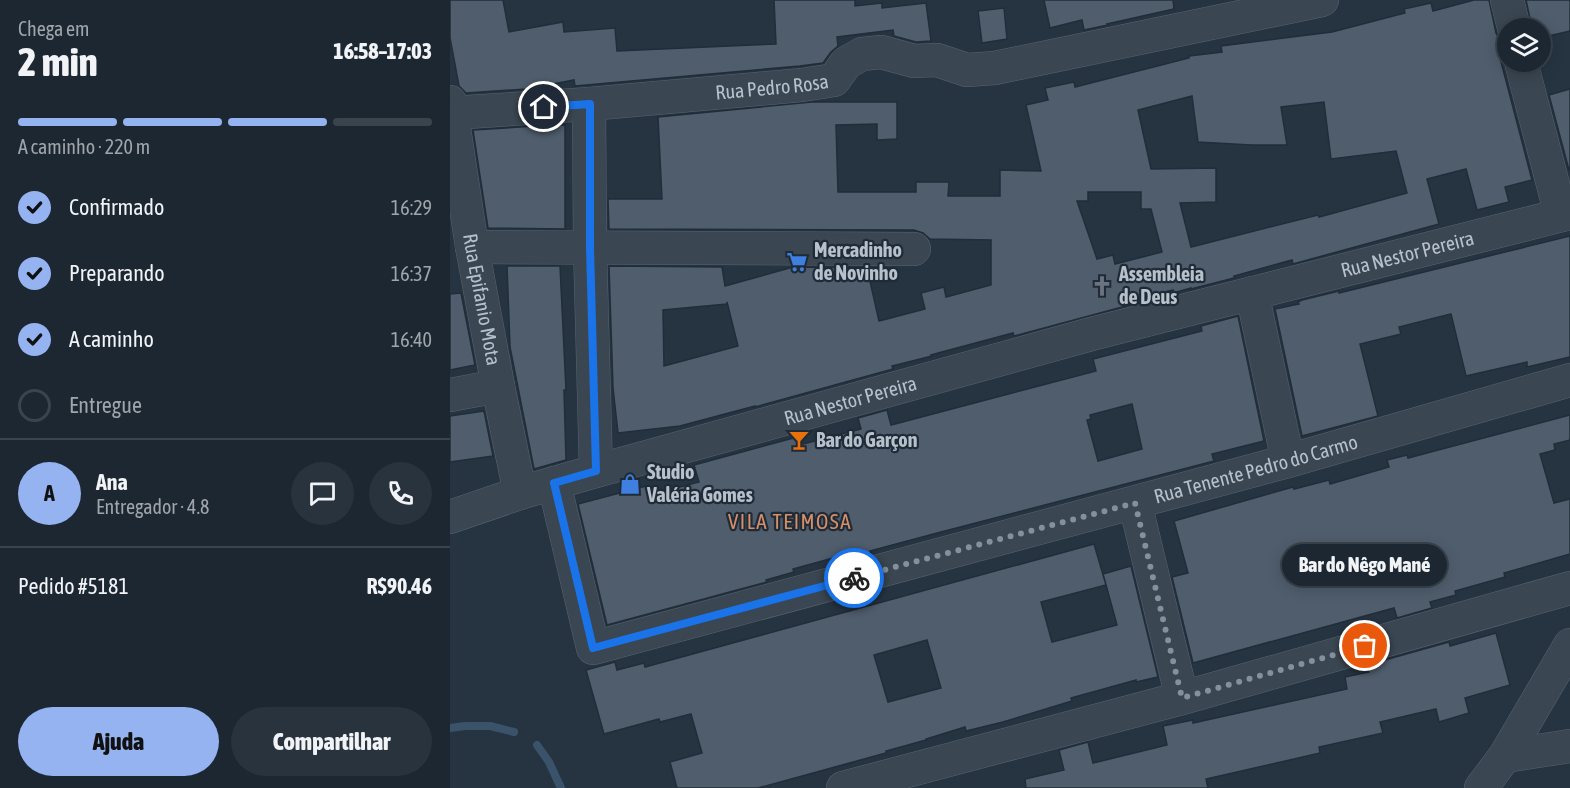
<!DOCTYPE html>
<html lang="pt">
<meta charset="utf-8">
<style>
:root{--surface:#1c2732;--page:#29333e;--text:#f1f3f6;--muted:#a0a5ac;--line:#3a444d;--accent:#95b2f1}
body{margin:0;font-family:"Asap Condensed",sans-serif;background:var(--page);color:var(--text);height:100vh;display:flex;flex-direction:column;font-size:22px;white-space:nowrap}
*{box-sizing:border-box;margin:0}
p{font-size:20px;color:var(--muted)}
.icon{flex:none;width:33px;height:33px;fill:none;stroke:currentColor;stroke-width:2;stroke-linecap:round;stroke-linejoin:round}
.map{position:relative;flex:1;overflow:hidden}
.drawer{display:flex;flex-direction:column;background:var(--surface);width:450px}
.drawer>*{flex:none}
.tools{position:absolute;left:1047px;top:18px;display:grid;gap:12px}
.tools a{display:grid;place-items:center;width:54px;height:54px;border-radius:50%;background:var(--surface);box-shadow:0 3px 15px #0003,0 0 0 2px var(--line);font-size:30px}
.pin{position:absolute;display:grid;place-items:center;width:51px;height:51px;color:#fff;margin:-26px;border:3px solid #fff;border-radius:50%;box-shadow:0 2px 6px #0007}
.courier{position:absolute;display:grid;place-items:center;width:60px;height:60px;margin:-30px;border:4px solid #1a73e8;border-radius:50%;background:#fff;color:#222;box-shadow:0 2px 8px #0007}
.bubble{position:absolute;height:42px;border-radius:21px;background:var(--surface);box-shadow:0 3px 15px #0003,0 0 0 2px var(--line);font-size:20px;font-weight:800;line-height:42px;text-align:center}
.summary em{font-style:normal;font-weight:800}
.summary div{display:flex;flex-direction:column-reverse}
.summary{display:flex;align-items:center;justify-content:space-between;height:102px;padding:0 18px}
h1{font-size:39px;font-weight:800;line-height:45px}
.bar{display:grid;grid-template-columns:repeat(4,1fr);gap:9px 6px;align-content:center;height:72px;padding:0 18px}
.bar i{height:8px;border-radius:4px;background:var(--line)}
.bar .selected{background:var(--accent)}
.bar p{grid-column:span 4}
.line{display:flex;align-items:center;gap:15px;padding:0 18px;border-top:2px solid var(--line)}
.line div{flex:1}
.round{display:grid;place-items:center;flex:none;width:63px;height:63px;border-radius:32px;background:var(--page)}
ol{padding:0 18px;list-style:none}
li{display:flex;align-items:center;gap:18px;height:66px}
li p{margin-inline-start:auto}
li .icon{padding:6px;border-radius:50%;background:var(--accent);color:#111;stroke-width:4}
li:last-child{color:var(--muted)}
li i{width:33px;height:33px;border:3px solid var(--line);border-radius:50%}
.cta{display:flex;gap:12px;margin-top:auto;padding:12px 18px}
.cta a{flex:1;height:69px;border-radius:36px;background:var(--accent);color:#111;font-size:24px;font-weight:800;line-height:69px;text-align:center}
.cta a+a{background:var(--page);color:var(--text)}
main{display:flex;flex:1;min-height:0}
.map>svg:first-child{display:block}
</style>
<main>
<section class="drawer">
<div class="summary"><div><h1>2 min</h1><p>Chega em</p></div><em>16:58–17:03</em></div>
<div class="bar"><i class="selected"></i><i class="selected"></i><i class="selected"></i><i></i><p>A caminho · 220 m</p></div>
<ol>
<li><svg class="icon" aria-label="check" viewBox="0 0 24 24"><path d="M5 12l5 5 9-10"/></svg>Confirmado<p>16:29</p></li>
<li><svg class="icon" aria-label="check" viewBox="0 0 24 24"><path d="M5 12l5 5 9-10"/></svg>Preparando<p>16:37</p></li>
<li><svg class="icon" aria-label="check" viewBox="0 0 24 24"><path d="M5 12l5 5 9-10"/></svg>A caminho<p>16:40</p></li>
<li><i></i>Entregue</li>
</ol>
<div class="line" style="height:108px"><b class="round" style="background:var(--accent);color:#111">A</b><div><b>Ana</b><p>Entregador · 4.8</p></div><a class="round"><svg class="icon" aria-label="chat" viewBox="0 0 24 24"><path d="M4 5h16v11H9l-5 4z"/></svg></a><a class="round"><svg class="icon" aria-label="phone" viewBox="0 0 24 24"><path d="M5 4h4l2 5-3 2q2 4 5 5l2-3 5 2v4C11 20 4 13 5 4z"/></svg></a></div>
<div class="line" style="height:78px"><div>Pedido #5181</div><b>R$90.46</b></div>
<div class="cta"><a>Ajuda</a><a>Compartilhar</a></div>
</section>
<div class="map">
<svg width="1120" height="788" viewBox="0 0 1120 788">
<rect width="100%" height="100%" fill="#263442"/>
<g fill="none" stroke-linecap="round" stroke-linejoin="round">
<g stroke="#3b536a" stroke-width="8">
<path d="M0 728 15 726H40L64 732"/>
<path d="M87 745 99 762 111 788"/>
</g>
</g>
<g fill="#4f5d6d" stroke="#212d39" stroke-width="1.5" fill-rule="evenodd">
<path d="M0 0H53L59 32 113 22 114 32 165 28 167 51 326 44 324 0H405V6L432 3V8L476 3 481 41 466 42 444 36 443 30 387 37 388 46 381 52 373 63 350 66 125 86 124 80 77 89 16 93 9 86 0 38Z"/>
<path d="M594 0H723L724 9 657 24 658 25 634 30 632 20 600 28Z"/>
<path d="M1024 0H1039L1046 33 1050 41 1058 45 1055 53 1049 54 1082 180 1055 187 1059 202 1027 210 1016 169 977 179 989 224 843 264 842 260 784 276V278L741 289V288L723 293V290L675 302 676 306 564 336 563 333 481 355 482 356 442 366 443 369 305 407V406L230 426 168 433 163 388 159 266 272 267 275 286 343 267 417 268 429 321 475 309 471 293 494 287 496 297 541 285V240L480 239 473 233 464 230 159 229 158 199H212L208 117 362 102H447V139L427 140V124L386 125 388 192H466V182H499L498 196H550V170L591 171 576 105 598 100 595 88 624 82 625 87 739 58V56L772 52 771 46 882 32 955 13 954 9 981 3 983 11ZM742 96 748 142 801 145H837L831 107 874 102 881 159 946 151 957 193 869 217 868 215 741 247 730 203 766 202V168L701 169 688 110ZM638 192H691V209H701L712 252 665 264 663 255 647 259 627 201H638ZM277 302 288 346 214 366 213 310 277 304Z"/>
<path d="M1076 0H1120V31L1090 38V28H1082Z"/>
<path d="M554 8 557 39 532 43 528 11Z"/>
<path d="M1120 89V170H1119L1099 95Z"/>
<path d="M101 125H115V229L38 228 23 130Z"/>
<path d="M1120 236V357L1077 367V362L1016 376 1001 314 949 327 951 334 910 344 928 416 852 436 825 309 849 304 848 302 852 300 889 291V293Z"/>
<path d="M57 266H110L116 390H114L116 460 84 469 60 347Z"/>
<path d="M11 293 25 365 0 370V294Z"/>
<path d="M788 316 814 441 762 454 764 461 491 532 420 551 421 553 388 561 387 557 343 569 344 572 316 580 317 582 157 625 128 504 196 486 198 495 249 482 244 465 351 436 353 444 411 429 408 418 437 410 441 425 646 371 643 359 752 331 751 326ZM682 404 692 449 648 461 637 420 641 419 640 415Z"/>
<path d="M34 411 43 456 0 462V416Z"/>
<path d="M1120 415V440L1104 444 1105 450 1090 454 1104 503 1120 499V554L1054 573 1055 577 1005 591 1006 595 980 602 982 608 947 618 944 608 743 663 722 577 738 573 724 521 843 487 844 489 879 480 880 484 939 467 937 460 957 455 958 458Z"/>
<path d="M644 544 656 585 591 602 602 642 667 625 653 574 681 566 708 677 686 682V680L621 698 622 701 553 722 516 731 515 727 476 739V740L436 751V753L308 788H227L220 762 252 753 241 714 210 722 209 719 154 734 136 670 165 662 167 670 194 663 195 667ZM477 640 491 688 438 702 424 655Z"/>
<path d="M1046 633 1060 685 1015 698 1019 713 989 722 986 709 930 722 933 733 869 747 870 753 756 779 758 788H576L575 779 614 770 609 750 638 742 643 763 717 745 713 726 743 720V723L897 689 895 677 919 672 917 665 999 642 1000 646Z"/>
</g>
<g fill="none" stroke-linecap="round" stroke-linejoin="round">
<g stroke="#58646f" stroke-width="34">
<g id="minor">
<path d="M1057 0 1064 28"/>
<path d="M1071 62 1111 215"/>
<path id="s1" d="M0 102 22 247 48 386 70 493"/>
<path d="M139 104 140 247 146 471"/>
<path id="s2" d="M2 113 139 104 352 85 384 80 396 63 412 54 431 52 464 61 487 60 517 70 545 68 872 0"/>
<path d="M22 247 464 249"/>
<path d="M802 293 838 461"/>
<path d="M0 395 48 386"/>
<path id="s3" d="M104 483 143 648 838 461 1120 380"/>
<path d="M685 503 732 698"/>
<path id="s4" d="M0 517 70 493 146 471 645 333 1120 213"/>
<path d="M1055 756 1120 746"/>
<path d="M393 788 732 698 1120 588"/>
<path d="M1031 788 1055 756 1120 645"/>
</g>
</g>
<use href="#minor" stroke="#3a4651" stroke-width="33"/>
</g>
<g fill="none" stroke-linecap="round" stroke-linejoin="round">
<path stroke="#84909c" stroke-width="6" stroke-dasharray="0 10.8" d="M404 578 685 503 732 698 915 646"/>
<path stroke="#1a73e8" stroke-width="8" d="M94 107 140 104V247L146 471 104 483 143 648 404 578"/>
</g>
<defs>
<g id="supermarket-bare" transform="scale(1.62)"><path d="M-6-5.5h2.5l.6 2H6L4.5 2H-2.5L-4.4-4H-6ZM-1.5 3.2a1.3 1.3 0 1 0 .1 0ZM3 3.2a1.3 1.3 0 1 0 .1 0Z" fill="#3f7fe0" stroke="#1f2b37" stroke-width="2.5" paint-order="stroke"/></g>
<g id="church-bare" transform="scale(1.62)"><path d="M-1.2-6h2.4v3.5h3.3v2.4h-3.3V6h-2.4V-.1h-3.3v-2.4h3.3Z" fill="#6b7280" stroke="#1f2b37" stroke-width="2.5" paint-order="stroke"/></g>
<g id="bar-bare" transform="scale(1.62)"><path d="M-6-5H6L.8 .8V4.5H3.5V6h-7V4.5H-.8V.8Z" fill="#e8710a" stroke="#1f2b37" stroke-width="2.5" paint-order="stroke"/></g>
<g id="shop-bare" transform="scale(1.62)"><path d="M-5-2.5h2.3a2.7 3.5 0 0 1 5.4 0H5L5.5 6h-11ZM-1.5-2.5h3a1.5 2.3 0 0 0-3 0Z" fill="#3f7fe0" stroke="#1f2b37" stroke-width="2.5" paint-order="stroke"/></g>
</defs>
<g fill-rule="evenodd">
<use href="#supermarket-bare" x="347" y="262"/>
<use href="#church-bare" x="652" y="286"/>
<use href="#bar-bare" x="349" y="440"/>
<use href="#shop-bare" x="180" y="484"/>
</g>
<g text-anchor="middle" stroke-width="4.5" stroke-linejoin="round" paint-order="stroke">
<g font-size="20" fill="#b7c1cc" stroke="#1f2b37">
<text dy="7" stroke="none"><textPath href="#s2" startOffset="321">Rua Pedro Rosa</textPath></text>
<text dy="7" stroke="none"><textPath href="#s4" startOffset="993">Rua Nestor Pereira</textPath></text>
<text dy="7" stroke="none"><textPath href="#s1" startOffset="200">Rua Epifanio Mota</textPath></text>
<text dy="7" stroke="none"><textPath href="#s4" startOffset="417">Rua Nestor Pereira</textPath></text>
<text dy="7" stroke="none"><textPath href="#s3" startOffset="856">Rua Tenente Pedro do Carmo</textPath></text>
</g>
<g font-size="20" font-weight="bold" fill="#b7c1cc" stroke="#1f2b37" text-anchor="start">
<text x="364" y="257">Mercadinho<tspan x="364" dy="23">de Novinho</tspan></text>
<text x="669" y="281">Assembleia<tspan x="669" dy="23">de Deus</tspan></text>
<text x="366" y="447">Bar do Garçon</text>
<text x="197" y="479">Studio<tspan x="197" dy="23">Valéria Gomes</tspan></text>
</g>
<g font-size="21" letter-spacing="1.5" fill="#d78f67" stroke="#1f2b37">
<text x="340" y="529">VILA TEIMOSA</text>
</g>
</g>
</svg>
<div class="tools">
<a><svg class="icon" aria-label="layers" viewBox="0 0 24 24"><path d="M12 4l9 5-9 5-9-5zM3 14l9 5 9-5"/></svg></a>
</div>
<div class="pin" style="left:915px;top:646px;background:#ea580c"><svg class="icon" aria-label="bag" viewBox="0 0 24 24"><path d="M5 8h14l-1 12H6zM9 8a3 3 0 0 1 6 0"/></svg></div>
<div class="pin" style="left:94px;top:107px;background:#1f2937"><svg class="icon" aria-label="home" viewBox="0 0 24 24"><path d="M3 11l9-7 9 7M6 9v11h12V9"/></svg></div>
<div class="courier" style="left:404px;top:578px"><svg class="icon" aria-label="bike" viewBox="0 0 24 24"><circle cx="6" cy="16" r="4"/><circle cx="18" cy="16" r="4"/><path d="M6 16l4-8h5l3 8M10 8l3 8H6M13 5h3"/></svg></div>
<div class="bubble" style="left:832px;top:544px;width:165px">Bar do Nêgo Mané</div>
</div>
</main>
